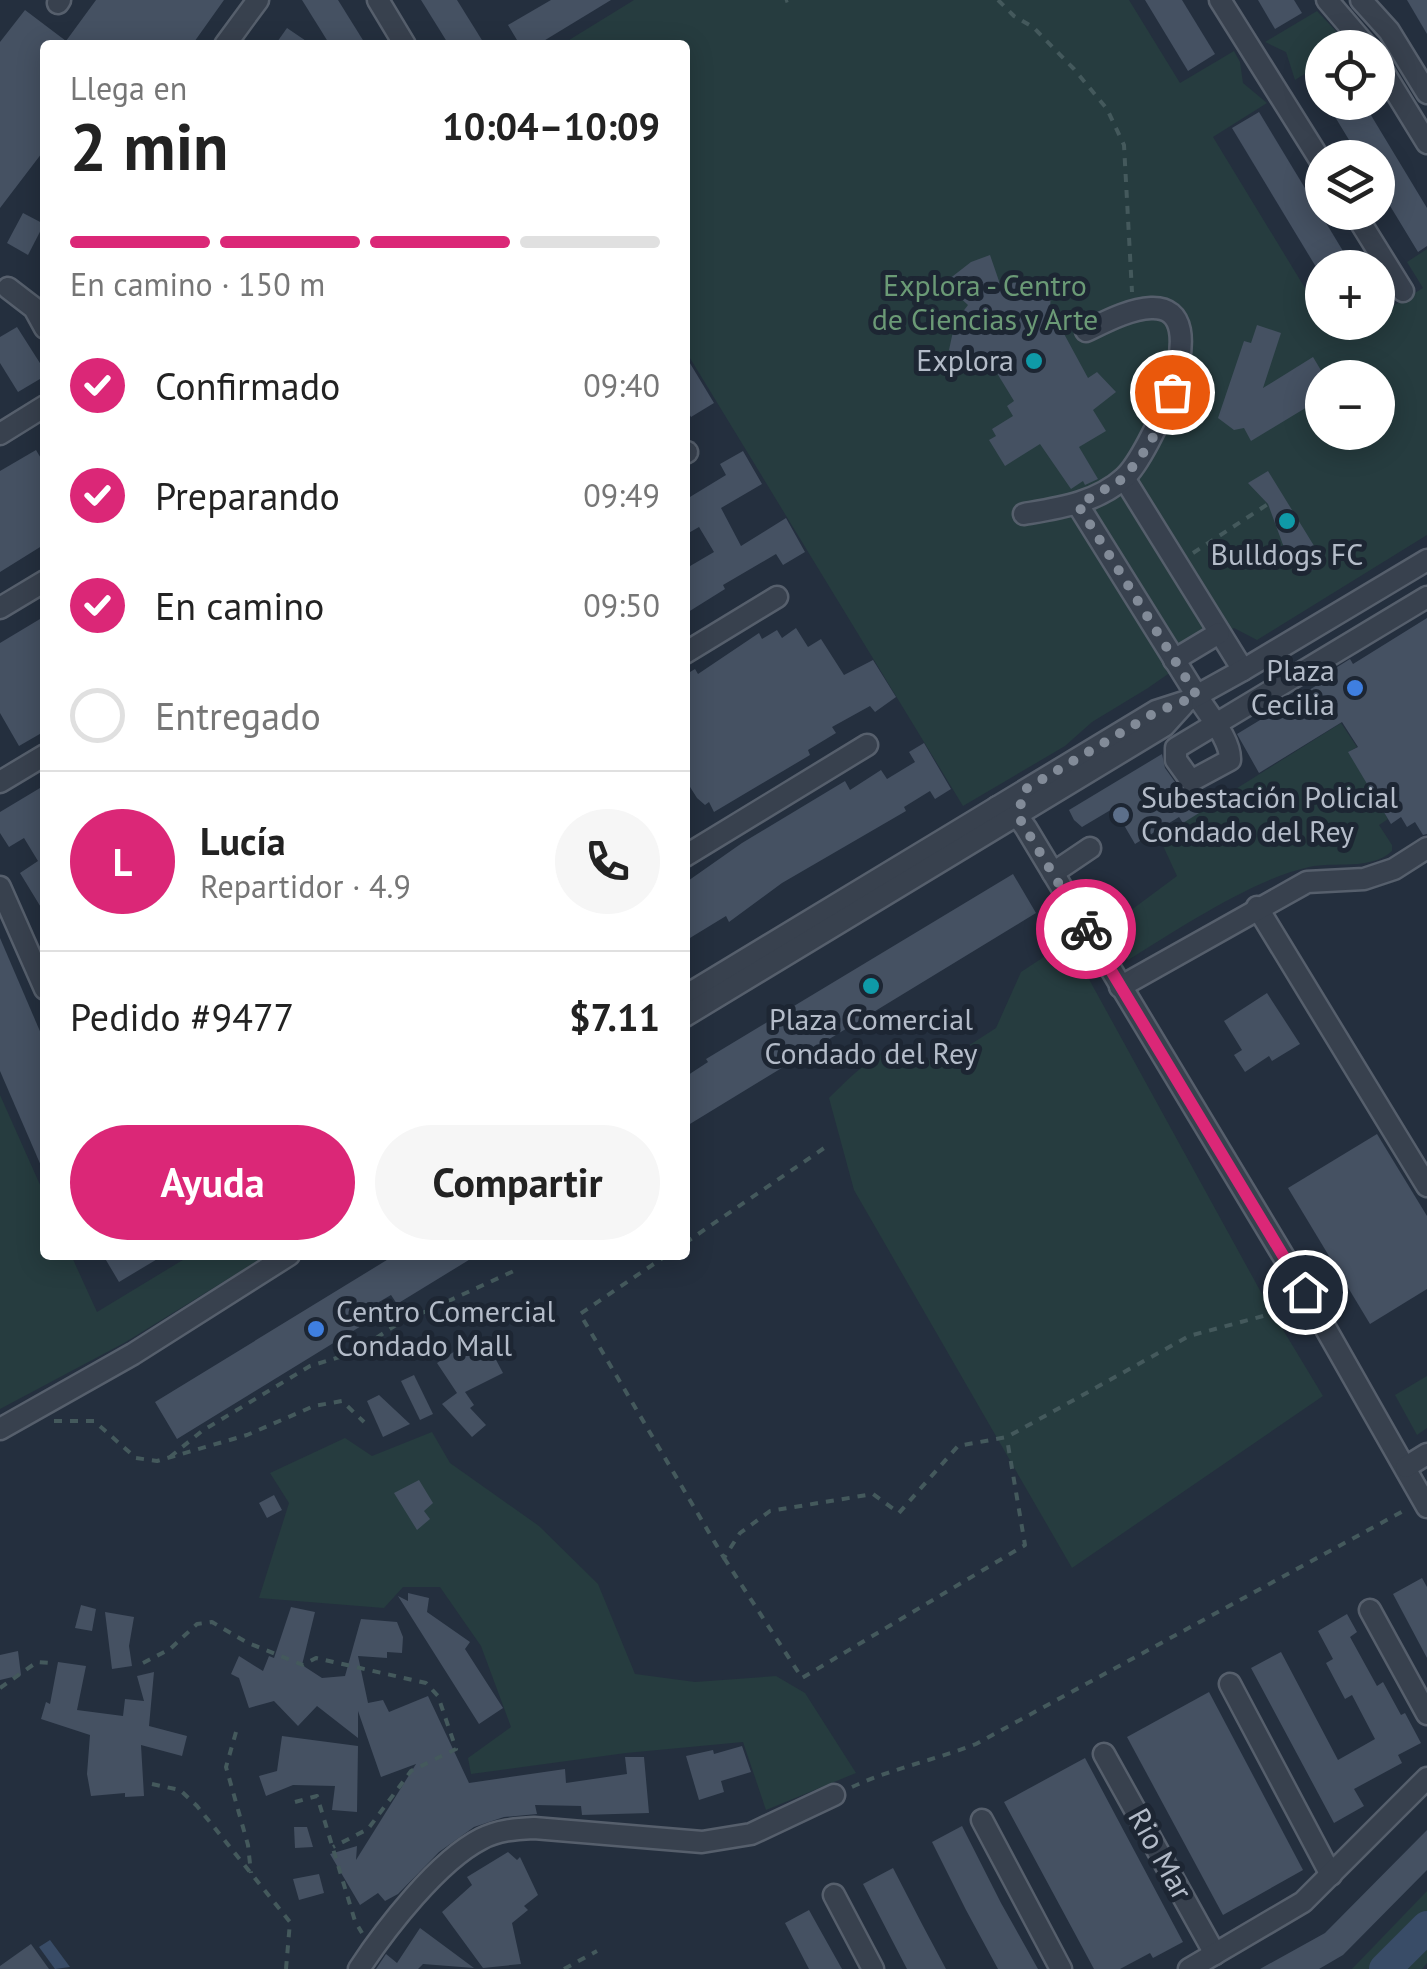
<!DOCTYPE html>
<html lang="es">
<meta charset="utf-8">
<style>
:root{--surface:#fff;--page:#f6f6f6;--text:#222;--muted:#767676;--line:#e0e0e0;--accent:#db2777}
body{margin:0;font-family:"PT Sans",sans-serif;background:var(--page);color:var(--text);height:100vh;display:flex;flex-direction:column;font-size:38px;white-space:nowrap}
*{box-sizing:border-box;margin:0}
p{font-size:32px;color:var(--muted)}
.icon{flex:none;width:55px;height:55px;fill:none;stroke:currentColor;stroke-width:2;stroke-linecap:round;stroke-linejoin:round}
.map{position:relative;flex:1;overflow:hidden}
.side{position:absolute;left:40px;top:40px;width:650px;height:1220px;display:flex;flex-direction:column;background:var(--surface);border-radius:10px;box-shadow:0 5px 25px #0003}
.side>*{flex:none}
.fabs{position:absolute;left:1305px;top:30px;display:grid;gap:20px}
.fabs a{display:grid;place-items:center;width:90px;height:90px;border-radius:50%;background:var(--surface);box-shadow:0 5px 25px #0003;font-size:50px}
.pin{position:absolute;display:grid;place-items:center;width:85px;height:85px;color:#fff;margin:-42px;border:5px solid #fff;border-radius:50%;box-shadow:0 2px 10px #0007}
.courier{position:absolute;display:grid;place-items:center;width:100px;height:100px;margin:-50px;border:8px solid #db2777;border-radius:50%;background:#fff;color:#222;box-shadow:0 2px 12px #0007}
.headline em{font-style:normal;font-weight:800}
.headline div{display:flex;flex-direction:column-reverse}
.headline{display:flex;align-items:center;justify-content:space-between;height:170px;padding:0 30px}
h1{font-size:65px;font-weight:800;line-height:75px}
.bar{display:grid;grid-template-columns:repeat(4,1fr);gap:15px 10px;align-content:center;height:120px;padding:0 30px}
.bar i{height:12px;border-radius:8px;background:var(--line)}
.bar .selected{background:var(--accent)}
.bar p{grid-column:span 4}
.line{display:flex;align-items:center;gap:25px;padding:0 30px;border-top:2px solid var(--line)}
.line div{flex:1}
.round{display:grid;place-items:center;flex:none;width:105px;height:105px;border-radius:52px;background:var(--page)}
ol{padding:0 30px;list-style:none}
li{display:flex;align-items:center;gap:30px;height:110px}
li p{margin-inline-start:auto}
li .icon{padding:10px;border-radius:50%;background:var(--accent);color:#fff;stroke-width:4}
li:last-child{color:var(--muted)}
li i{width:55px;height:55px;border:5px solid var(--line);border-radius:50%}
.action{display:flex;gap:20px;margin-top:auto;padding:20px 30px}
.action a{flex:1;height:115px;border-radius:60px;background:var(--accent);color:#fff;font-size:40px;font-weight:800;line-height:115px;text-align:center}
.action a+a{background:var(--page);color:var(--text)}
.map>svg:first-child{display:block}
</style>
<div class="map">
<svg width="1427" height="1969" viewBox="0 0 1427 1969">
<rect width="100%" height="100%" fill="#242f3e"/>
<g fill="#263c3f" fill-rule="evenodd">
<path d="M634 0H1129L1180 83 1234 51 1240 62 1243 83 1267 103 1213 137 1322 316V322L1326 323 1337 339 1366 323 1378 322V315L1423 288 1407 262 1427 249V535L1257 640 1234 628 1148 688 1092 722 1065 746 963 806 685 350V45H561ZM1322 378H1378V432H1322Z"/>
<path d="M1317 11 1350 46 1322 48V63L1295 80 1286 52 1265 42Z"/>
<path d="M1341 723 1357 747 1349 752 1388 819 1379 825 1392 845V851C1370 871 1336 861 1309 867 1251 880 1179 929 1128 960L1107 928 1177 876 1159 837Z"/>
<path d="M1068 941 1268 1305 1323 1396 1072 1568 854 1190 829 1098C854 1074 878 1046 914 1047L937 1066 996 1028 1021 972Z"/>
<path d="M0 1095 45 1196V1255H71L97 1312 191 1255H267L124 1343 0 1409Z"/>
<path d="M1427 1376V1428L1417 1435 1395 1395Z"/>
<path d="M432 1432 450 1463 539 1526 598 1584 635 1674 695 1682 776 1676 805 1693 856 1773 766 1810 743 1742 626 1753 471 1774 468 1758 511 1727 481 1646 440 1587H403L384 1608 259 1598 289 1503 270 1473 345 1438 372 1456Z"/>
<path d="M1427 1891V1963L1422 1969H1352Z"/>
</g>
<path fill="#394c67" d="M50 1940 70 1967 55 1969 39 1947Z"/>
<g fill="none" stroke-linecap="round" stroke-linejoin="round">
<path stroke="#394c67" stroke-width="32" d="M1385 1969 1427 1927"/>
</g>
<g fill="#455162">
<path d="M96 0H224L192 45H45V149L0 208V42L25 10 66 41Z"/>
<path d="M302 0H338L366 45H330Z"/>
<path d="M421 0H457L485 45H449Z"/>
<path d="M551 0H611L537 45H520L508 25Z"/>
<path d="M1145 0H1182L1215 54 1188 71Z"/>
<path d="M1258 0H1294L1302 13 1275 29Z"/>
<path d="M1407 0H1427V34Z"/>
<path d="M287 28 312 45H275Z"/>
<path d="M1326 102H1363L1427 208V246L1418 252 1378 186V158H1360Z"/>
<path d="M1259 112 1343 251 1316 267 1232 128Z"/>
<path d="M23 213 44 224 28 255 7 243Z"/>
<path d="M990 255 1000 284 1030 281 1047 289 1051 294 1050 308 1088 378 1097 372 1116 392 1093 410 1106 431 1079 447 1098 479 1085 485 1083 481 1071 489 1040 444 1005 466 989 440 996 436 992 429 1013 416 1007 406 1014 401 989 360 970 362 949 350 955 322 968 305 944 283 971 262Z"/>
<path d="M1257 325 1281 333 1263 388 1313 357 1322 372 1317 376 1322 384V398L1251 441 1244 428 1234 430 1218 418 1244 341 1251 343Z"/>
<path d="M17 327 45 371V376L18 392 0 363V337Z"/>
<path d="M685 355 714 403 691 417 685 407Z"/>
<path d="M36 450 45 465V544L0 572V471Z"/>
<path d="M743 451 762 484 721 508 741 546 786 518 805 552 783 565 776 554 723 585 725 589 685 614V569L714 552 699 527 685 535V500L726 475 720 464Z"/>
<path d="M1268 471 1324 562 1311 571 1293 562 1286 553 1268 504 1248 483Z"/>
<path d="M45 616V731L19 746 0 713V643Z"/>
<path d="M1427 618V834L1423 835 1415 822 1407 827 1401 817 1391 824 1348 752 1358 747 1342 722 1259 773 1237 734 1337 673 1334 669 1350 659 1353 664Z"/>
<path d="M796 628 808 647 821 639 844 675 873 660 896 697 875 712 870 706 832 727 836 733 808 750 810 755 714 812 709 802 705 805 697 798 685 779V675L695 669 698 674 759 633 762 639 777 630 782 638Z"/>
<path d="M924 743 951 789 935 799 930 791 904 807 906 811 782 883 729 922 726 916 685 941V883L742 843 845 781 850 790 881 770 887 779 915 762 909 752Z"/>
<path d="M1162 754 1165 768 1180 789 1188 794 1199 813 1183 823 1179 817 1135 844 1114 808 1082 827 1074 820 1069 810Z"/>
<path d="M45 785V914L20 873 38 861 24 838 9 847 0 833V812Z"/>
<path d="M1013 874 1036 913 685 1127V1077L708 1062 706 1059Z"/>
<path d="M0 938 45 1043V1175L0 1071Z"/>
<path d="M1267 993 1300 1044 1272 1061 1269 1056 1245 1072 1234 1055 1242 1050 1224 1021Z"/>
<path d="M1377 1134 1427 1216V1289L1370 1324 1288 1188Z"/>
<path d="M103 1255H164L119 1282Z"/>
<path d="M395 1255H477L397 1304 391 1295 379 1302 384 1312 177 1439 155 1402Z"/>
<path d="M485 1339 503 1373 465 1392 474 1405 470 1408 486 1425 472 1437 442 1404 457 1393 437 1363 455 1351 457 1354Z"/>
<path d="M414 1375 433 1414 420 1420 401 1381Z"/>
<path d="M379 1395 410 1424 383 1437 367 1401Z"/>
<path d="M419 1480 433 1503 424 1511 430 1519 417 1530 394 1493Z"/>
<path d="M274 1495 282 1510 267 1518 259 1503Z"/>
<path d="M1422 1578 1427 1587V1658L1393 1594Z"/>
<path d="M408 1593 429 1598 427 1612 470 1642 465 1649 503 1708 479 1724 398 1596 408 1601Z"/>
<path d="M81 1605 96 1609 92 1631 75 1628Z"/>
<path d="M291 1607 315 1612 302 1665 322 1678 345 1676 361 1619 397 1622 403 1637 402 1653 387 1652V1658L358 1656 368 1703 383 1700 389 1712 428 1696 469 1783 565 1769 566 1783 627 1774 625 1757H644L649 1813 582 1815 581 1806 535 1805 537 1814 504 1817 474 1827 439 1852 398 1894 385 1901 378 1893 360 1905 330 1854 357 1846 356 1860 416 1764 381 1777 358 1711V1738L317 1706 298 1726 274 1701 249 1708 239 1678 231 1674 239 1656 263 1671 269 1656 274 1658Z"/>
<path d="M105 1612 134 1617 129 1646 132 1666 112 1669Z"/>
<path d="M1347 1614 1357 1632 1350 1637 1377 1686 1383 1682 1401 1715 1405 1713 1421 1743 1398 1755 1402 1763 1354 1789 1364 1806 1334 1823 1251 1668 1281 1652 1338 1760 1375 1739 1352 1695 1345 1699 1326 1663 1333 1659 1318 1631Z"/>
<path d="M18 1651 21 1675 0 1680V1655Z"/>
<path d="M58 1662 86 1666 77 1710 123 1716 125 1699 144 1701 137 1676 154 1672 149 1726 187 1736 182 1756 141 1745 144 1796 125 1797V1793L91 1796 87 1774 90 1735 41 1719 46 1702 50 1704Z"/>
<path d="M1209 1692 1303 1870 1223 1915 1127 1737Z"/>
<path d="M282 1736 358 1746 357 1812 332 1810 335 1786 293 1785 266 1796 259 1776 277 1771Z"/>
<path d="M742 1746 751 1772 721 1781 724 1792 699 1800 686 1756 713 1750 714 1754Z"/>
<path d="M1085 1758 1183 1942 1153 1958 1150 1953 1120 1969H1094L1004 1802Z"/>
<path d="M962 1826 1001 1903 1038 1969H998L966 1910 932 1842Z"/>
<path d="M294 1827H307L313 1847 295 1848Z"/>
<path d="M1427 1830V1870L1343 1955 1319 1969H1260L1325 1933Z"/>
<path d="M508 1852 517 1860 520 1857 538 1895 524 1906 528 1910 512 1923 521 1964 483 1968 442 1912 472 1885 467 1877Z"/>
<path d="M893 1868 923 1926 946 1969H907L893 1942 863 1884Z"/>
<path d="M319 1874 324 1893 299 1900 293 1879Z"/>
<path d="M809 1910 819 1928 842 1969H809L785 1923Z"/>
<path d="M420 1928 474 1968 423 1964 418 1969H376L386 1954 397 1963Z"/>
<path d="M31 1944 49 1969H0V1966Z"/>
</g>
<g fill="none" stroke-linecap="round" stroke-linejoin="round">
<g stroke="#565f6c" stroke-width="25">
<g id="minor">
<path d="M378 0 405 45"/>
<path d="M1220 0 1322 163"/>
<path d="M1327 0 1368 48"/>
<path d="M1361 0 1389 31 1427 93"/>
<path d="M58 3 60 0"/>
<path d="M225 45 258 0"/>
<path d="M1378 63 1427 143"/>
<path d="M1354 212 1403 291"/>
<path d="M8 288 34 308 45 328"/>
<path d="M0 434 45 406"/>
<path d="M685 453 687 452"/>
<path d="M1124 478 1243 670"/>
<path d="M1078 505 1197 696C1208 714 1231 740 1230 760L1191 781 1176 760V748L1427 597"/>
<path d="M1024 514C1059 508 1096 503 1124 478 1149 456 1221 305 1151 308 1129 309 1105 322 1086 331"/>
<path d="M0 608 45 581"/>
<path d="M685 653 777 597"/>
<path d="M1174 660 1219 633"/>
<path d="M0 782 45 755"/>
<path d="M997 807 1013 810 1026 828 1305 1292 1427 1507"/>
<path d="M685 856 867 745"/>
<path d="M1053 873 1090 848"/>
<path d="M0 887 45 989"/>
<path d="M1257 907 1427 1186"/>
<path d="M1120 987 1307 882 1364 879 1394 869 1427 848"/>
<path d="M685 996 1156 711 1187 701 1243 670 1427 560"/>
<path d="M685 1016 1164 726 1183 705"/>
<path d="M0 1429 133 1354 289 1255"/>
<path d="M1406 1467 1427 1454"/>
<path d="M1370 1610 1427 1714"/>
<path d="M1230 1684 1331 1875"/>
<path d="M1104 1754 1215 1954"/>
<path d="M982 1820 1061 1969"/>
<path d="M834 1895 873 1969"/>
<path d="M359 1969C386 1928 438 1861 481 1839 498 1830 515 1829 534 1828L702 1842 751 1834 834 1795"/>
<path d="M1189 1969 1303 1902 1427 1778"/>
</g>
</g>
<g stroke="#44595c" stroke-width="4" stroke-dasharray="8 8" stroke-linecap="butt">
<path d="M998 0 1014 16 1033 27 1074 69 1107 109 1124 145 1132 292"/>
<path d="M785 1 788 0"/>
<path d="M1193 553 1268 504"/>
<path d="M685 1243 830 1144"/>
<path d="M667 1255 580 1314 724 1558 740 1533 770 1511 873 1494 899 1513 958 1446 1007 1437 1189 1336 1267 1315 1288 1302"/>
<path d="M54 1421H94L136 1458 157 1461 247 1435 314 1406 342 1401 364 1422"/>
<path d="M170 1457 202 1431 310 1366 353 1353 396 1325 516 1270"/>
<path d="M724 1558 802 1678 1025 1545 1007 1439"/>
<path d="M143 1663 170 1649 197 1624 212 1622 246 1642 303 1665 316 1658 426 1683 438 1696 456 1749 411 1771 368 1829 333 1847"/>
<path d="M0 1688 37 1662 50 1663"/>
<path d="M236 1732 226 1767 248 1845 251 1873"/>
<path d="M152 1784 180 1790 197 1806 290 1922 286 1969"/>
<path d="M852 1787C893 1768 935 1760 976 1744L1405 1510"/>
<path d="M295 1802 317 1796 355 1921 362 1933"/>
<path d="M564 1969 597 1951"/>
</g>
<use href="#minor" stroke="#38414e" stroke-width="20"/>
</g>
<g fill="none" stroke-linecap="round" stroke-linejoin="round">
<path stroke="#828b98" stroke-width="10" stroke-dasharray="0 18" d="M1086 929 1018 816 1024 790 1156 712 1197 696 1078 505 1124 478 1150 444 1172 392"/>
<path stroke="#db2777" stroke-width="12" d="M1086 929 1305 1292"/>
</g>
<g fill="#0f9aa8" stroke="#1d2633" stroke-width="4">
<circle cx="1034" cy="361" r="10"/>
<circle cx="1287" cy="521" r="10"/>
<circle cx="871" cy="986" r="10"/>
</g>
<g fill="#3f7fe0" stroke="#1d2633" stroke-width="4">
<circle cx="1355" cy="688" r="10"/>
<circle cx="316" cy="1329" r="10"/>
</g>
<circle fill="#5c6f8a" stroke="#1d2633" stroke-width="4" cx="1121" cy="815" r="10"/>
<g text-anchor="middle" stroke-width="10" stroke-linejoin="round" paint-order="stroke">
<g font-size="30" fill="#6b9a76" stroke="#1d2633">
<text x="985" y="296">Explora - Centro<tspan x="985" dy="34">de Ciencias y Arte</tspan></text>
</g>
<g font-size="30" fill="#b4bcc9" stroke="#1d2633" text-anchor="end">
<text x="1014" y="371">Explora</text>
<text x="1287" y="565" text-anchor="middle">Bulldogs FC</text>
<text x="1335" y="681">Plaza<tspan x="1335" dy="34">Cecilia</tspan></text>
<text x="1141" y="808" text-anchor="start">Subestación Policial<tspan x="1141" dy="34">Condado del Rey</tspan></text>
<text x="871" y="1030" text-anchor="middle">Plaza Comercial<tspan x="871" dy="34">Condado del Rey</tspan></text>
<text x="336" y="1322" text-anchor="start">Centro Comercial<tspan x="336" dy="34">Condado Mall</tspan></text>
</g>
<g font-size="30" fill="#b4bcc9" stroke="#1d2633">
<text transform="translate(1160 1854) rotate(61)" y="10">Rio Mar</text>
</g>
</g>
</svg>
<div class="fabs">
<a><svg class="icon" aria-label="locate" viewBox="0 0 24 24"><circle cx="12" cy="12" r="6"/><path d="M12 2v4M12 18v4M2 12h4M18 12h4"/></svg></a>
<a><svg class="icon" aria-label="layers" viewBox="0 0 24 24"><path d="M12 4l9 5-9 5-9-5zM3 14l9 5 9-5"/></svg></a>
<a>+</a>
<a>−</a>
</div>
<div class="pin" style="left:1172px;top:392px;background:#ea580c"><svg class="icon" aria-label="bag" viewBox="0 0 24 24"><path d="M5 8h14l-1 12H6zM9 8a3 3 0 0 1 6 0"/></svg></div>
<div class="pin" style="left:1305px;top:1292px;background:#1f2937"><svg class="icon" aria-label="home" viewBox="0 0 24 24"><path d="M3 11l9-7 9 7M6 9v11h12V9"/></svg></div>
<div class="courier" style="left:1086px;top:929px"><svg class="icon" aria-label="bike" viewBox="0 0 24 24"><circle cx="6" cy="16" r="4"/><circle cx="18" cy="16" r="4"/><path d="M6 16l4-8h5l3 8M10 8l3 8H6M13 5h3"/></svg></div>
<section class="side">
<div class="headline"><div><h1>2 min</h1><p>Llega en</p></div><em>10:04–10:09</em></div>
<div class="bar"><i class="selected"></i><i class="selected"></i><i class="selected"></i><i></i><p>En camino · 150 m</p></div>
<ol>
<li><svg class="icon" aria-label="check" viewBox="0 0 24 24"><path d="M5 12l5 5 9-10"/></svg>Confirmado<p>09:40</p></li>
<li><svg class="icon" aria-label="check" viewBox="0 0 24 24"><path d="M5 12l5 5 9-10"/></svg>Preparando<p>09:49</p></li>
<li><svg class="icon" aria-label="check" viewBox="0 0 24 24"><path d="M5 12l5 5 9-10"/></svg>En camino<p>09:50</p></li>
<li><i></i>Entregado</li>
</ol>
<div class="line" style="height:180px"><b class="round" style="background:var(--accent);color:#fff">L</b><div><b>Lucía</b><p>Repartidor · 4.9</p></div><a class="round"><svg class="icon" aria-label="phone" viewBox="0 0 24 24"><path d="M5 4h4l2 5-3 2q2 4 5 5l2-3 5 2v4C11 20 4 13 5 4z"/></svg></a></div>
<div class="line" style="height:130px"><div>Pedido #9477</div><b>$7.11</b></div>
<div class="action"><a>Ayuda</a><a>Compartir</a></div>
</section>
</div>
